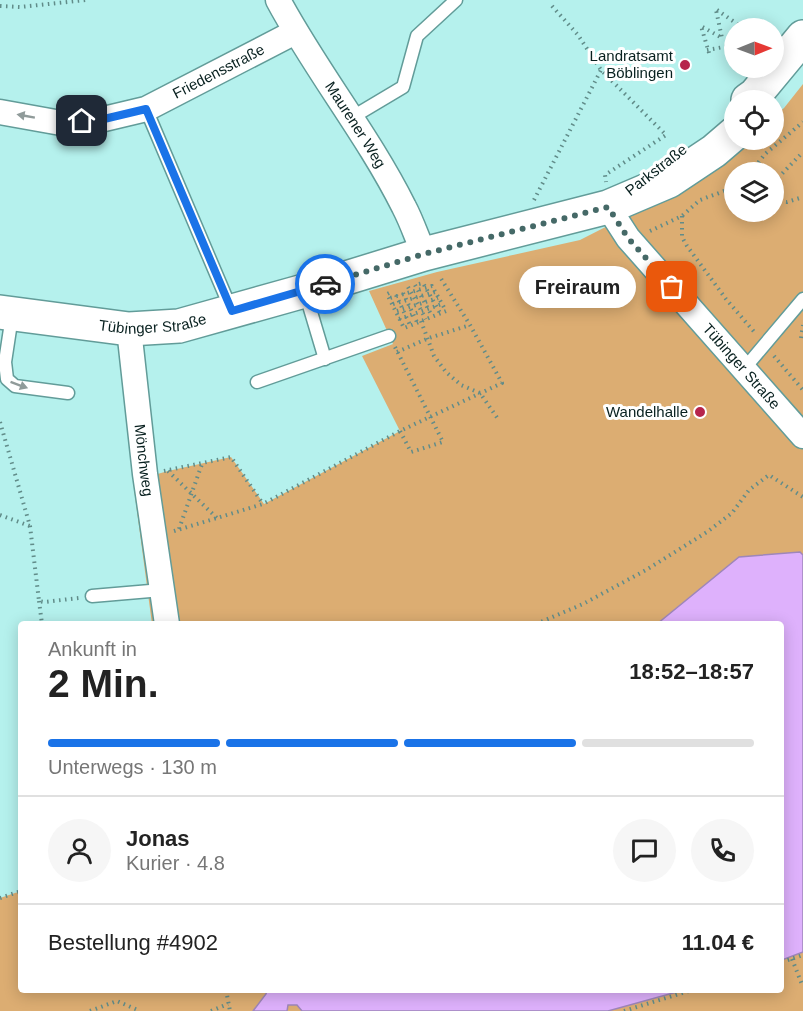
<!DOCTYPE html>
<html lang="de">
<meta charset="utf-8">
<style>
:root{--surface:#fff;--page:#f6f6f6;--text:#222;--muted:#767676;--line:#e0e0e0;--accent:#1a73e8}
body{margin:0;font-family:Arial,sans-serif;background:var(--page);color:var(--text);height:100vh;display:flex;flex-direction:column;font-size:22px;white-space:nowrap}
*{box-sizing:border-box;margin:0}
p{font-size:20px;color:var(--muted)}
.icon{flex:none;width:33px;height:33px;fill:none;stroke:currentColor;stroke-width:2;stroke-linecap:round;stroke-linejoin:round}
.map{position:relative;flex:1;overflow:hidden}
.panel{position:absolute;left:18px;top:621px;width:766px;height:372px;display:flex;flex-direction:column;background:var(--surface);border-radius:6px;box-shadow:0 3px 15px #0003}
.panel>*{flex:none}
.needle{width:39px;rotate:89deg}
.controls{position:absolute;left:724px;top:18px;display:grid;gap:12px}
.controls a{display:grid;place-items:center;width:60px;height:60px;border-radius:50%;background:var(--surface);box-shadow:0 3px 15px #0003;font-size:30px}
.pin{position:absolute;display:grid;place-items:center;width:51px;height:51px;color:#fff;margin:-26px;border-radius:12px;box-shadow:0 3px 9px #0006}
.courier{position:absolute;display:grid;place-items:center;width:60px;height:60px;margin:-30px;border:4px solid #1a73e8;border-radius:50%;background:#fff;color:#222;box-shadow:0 2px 8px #0007}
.bubble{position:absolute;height:42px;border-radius:21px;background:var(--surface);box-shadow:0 3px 15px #0003;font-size:20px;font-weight:700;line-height:42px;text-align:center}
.overview em{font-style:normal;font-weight:700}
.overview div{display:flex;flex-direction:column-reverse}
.overview{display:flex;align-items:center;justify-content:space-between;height:102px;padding:0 30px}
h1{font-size:39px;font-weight:700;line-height:45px}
.bar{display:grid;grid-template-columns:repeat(4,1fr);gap:9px 6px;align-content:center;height:72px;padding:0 30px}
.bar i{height:8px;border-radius:4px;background:var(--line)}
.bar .active{background:var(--accent)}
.bar p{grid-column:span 4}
.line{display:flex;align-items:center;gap:15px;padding:0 30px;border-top:2px solid var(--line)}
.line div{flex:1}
.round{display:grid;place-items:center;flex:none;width:63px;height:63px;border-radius:32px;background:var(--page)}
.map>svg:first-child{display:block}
</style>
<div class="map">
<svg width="803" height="1011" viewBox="0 0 803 1011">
<rect width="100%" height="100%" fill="#b5f1ed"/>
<path fill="#dcad72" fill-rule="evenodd" d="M803 84V1011H0V898L21 891V990H782V624H152L133 481 168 471 231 457 264 504 400 431 362 356 393 344 369 291 437 272 580 240 688 185 745 140H774V116L784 108ZM735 172H774V212H735Z"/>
<g fill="#deb1fc" stroke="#9e86ba" stroke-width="1.5">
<path d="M800 552 803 555V952L782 960V624H657L739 557Z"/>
<path d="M267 990H684L608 1011H302L297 1005H288L287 1011H253L266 994Z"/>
</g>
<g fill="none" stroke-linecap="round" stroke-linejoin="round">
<g stroke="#629c99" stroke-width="15">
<g id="lane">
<path d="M146 109 231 309"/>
<path d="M351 118 403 87 417 36 456 0"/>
<path d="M305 292 325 359"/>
<path d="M12 316 5 362 7 379 15 386 68 393"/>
<path d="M744 369 803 299"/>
<path d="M257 382 389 336"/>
<path d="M92 596 162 590"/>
</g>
</g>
<g stroke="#629c99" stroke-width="27">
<g id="street">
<path id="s1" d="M278 0C316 71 368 135 404 207 412 222 417 238 424 254"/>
<path id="s2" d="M0 112 61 123 104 119 146 109 295 32"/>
<path id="s3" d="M608 207 628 238 803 436"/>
<path id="s4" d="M129 329 145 474 167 624"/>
</g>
</g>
<g stroke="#629c99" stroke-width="36">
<g id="secondary">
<path d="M748 100 755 95 803 37"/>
<path id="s5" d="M0 312 129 329 179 326 304 291 424 254 608 207 669 181 714 151 735 133"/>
</g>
</g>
<g stroke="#618c89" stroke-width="4" stroke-dasharray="1.5 4.5" stroke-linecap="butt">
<path d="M0 6 20 7 86 0"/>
<path d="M552 6 578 35 601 70 666 135 605 175 606 182"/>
<path d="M717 10 743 28"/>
<path d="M707 50 735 45"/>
<path d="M709 53 701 26 722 38 716 10"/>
<path d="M751 172 765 154 803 122"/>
<path d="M774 182 803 152"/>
<path d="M534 200 601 70"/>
<path d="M774 201 787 202 803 197"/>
<path d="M682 216V237L687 246 726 299 756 334"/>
<path d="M650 231 682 216 700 200 735 187"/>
<path d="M419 284 423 283 440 313"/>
<path d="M415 285 432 316"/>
<path d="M408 287 426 319"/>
<path d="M389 293 387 294 404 328 446 311 432 286 390 298"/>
<path d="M403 293 417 322"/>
<path d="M396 295 410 325"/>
<path d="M393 304 435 292"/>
<path d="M397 311 438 298"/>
<path d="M399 319 442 304"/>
<path d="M421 321 434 356 446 372 461 385 480 393 498 419"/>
<path d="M801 338 803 325"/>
<path d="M395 347 443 442 411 452 400 431"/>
<path d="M397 352 429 338 470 325"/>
<path d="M774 356 803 390"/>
<path d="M0 422 30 526 39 601 44 602 79 598"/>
<path d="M164 471 231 457 263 504"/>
<path d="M168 471 218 519"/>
<path d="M0 515 30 526"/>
<path d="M179 529 202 464"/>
<path d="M174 531 263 504 400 431 502 383 470 325 440 277"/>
<path d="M39 601 42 624"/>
<path d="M536 624 583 604 646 570 707 532 732 513 749 490 769 475 803 497"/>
<path d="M0 898 21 891"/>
<path d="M792 959 803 987"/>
<path d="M782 962 803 955"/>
<path d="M226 990 230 1011"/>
<path d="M90 1011 117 1001 140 1011"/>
<path d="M211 1011 228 1004"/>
<path d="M624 1011 692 990"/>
</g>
<use href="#lane" stroke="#fff" stroke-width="12"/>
<use href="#street" stroke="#fff" stroke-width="24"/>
<use href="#secondary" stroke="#fff" stroke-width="33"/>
</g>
<defs><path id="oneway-solid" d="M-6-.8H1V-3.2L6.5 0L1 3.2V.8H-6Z" transform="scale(1.5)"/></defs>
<g fill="#909b9a">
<use href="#oneway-solid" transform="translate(26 116) rotate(-170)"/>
<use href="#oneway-solid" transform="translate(19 385) rotate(20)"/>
</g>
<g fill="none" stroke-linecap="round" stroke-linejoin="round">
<path stroke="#456967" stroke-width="6" stroke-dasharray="0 10.8" d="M325 284 424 254 608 207 628 238 672 287"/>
<path stroke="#1a73e8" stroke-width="8" d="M82 121 104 119 146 109 232 311 325 284"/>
</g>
<g fill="#b6254c" stroke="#fff" stroke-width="2">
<circle cx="685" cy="65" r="6"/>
<circle cx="700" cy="412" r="6"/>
</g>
<g text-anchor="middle" stroke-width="6" stroke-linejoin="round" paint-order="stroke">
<g font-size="15" fill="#08201f" stroke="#fff" text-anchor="end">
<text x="673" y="61">Landratsamt<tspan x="673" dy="17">Böblingen</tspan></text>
<text x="688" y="417">Wandelhalle</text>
</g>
<g font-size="15" fill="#08201f" stroke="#fff">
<text dy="5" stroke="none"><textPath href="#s2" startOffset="230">Friedensstraße</textPath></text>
<text dy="5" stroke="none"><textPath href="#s1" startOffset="147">Maurener Weg</textPath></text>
<text transform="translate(656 170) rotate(-38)" y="5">Parkstraße</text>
<text dy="5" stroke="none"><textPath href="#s5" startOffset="154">Tübinger Straße</textPath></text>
<text dy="5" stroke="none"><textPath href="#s3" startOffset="208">Tübinger Straße</textPath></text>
<text dy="5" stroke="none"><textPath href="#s4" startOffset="132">Mönchweg</textPath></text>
</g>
</g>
</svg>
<div class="controls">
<a><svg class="needle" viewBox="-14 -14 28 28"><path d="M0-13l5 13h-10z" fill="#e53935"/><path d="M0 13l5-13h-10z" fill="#767676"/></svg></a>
<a><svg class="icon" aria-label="locate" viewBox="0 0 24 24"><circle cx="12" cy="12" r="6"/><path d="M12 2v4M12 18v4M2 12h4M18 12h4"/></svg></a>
<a><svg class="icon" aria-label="layers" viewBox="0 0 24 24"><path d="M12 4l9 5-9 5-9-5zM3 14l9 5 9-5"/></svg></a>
</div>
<div class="pin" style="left:672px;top:287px;background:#ea580c"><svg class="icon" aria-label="bag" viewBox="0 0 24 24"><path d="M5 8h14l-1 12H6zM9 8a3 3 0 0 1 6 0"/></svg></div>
<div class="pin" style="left:82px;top:121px;background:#1f2937"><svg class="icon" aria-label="home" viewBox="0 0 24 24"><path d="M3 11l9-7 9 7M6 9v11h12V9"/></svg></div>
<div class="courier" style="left:325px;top:284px"><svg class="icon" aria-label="car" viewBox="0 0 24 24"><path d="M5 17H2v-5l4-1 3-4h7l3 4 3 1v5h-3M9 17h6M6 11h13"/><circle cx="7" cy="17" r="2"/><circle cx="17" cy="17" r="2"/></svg></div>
<div class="bubble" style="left:519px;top:266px;width:117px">Freiraum</div>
<section class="panel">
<div class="overview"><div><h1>2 Min.</h1><p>Ankunft in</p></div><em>18:52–18:57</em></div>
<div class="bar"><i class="active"></i><i class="active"></i><i class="active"></i><i></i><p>Unterwegs · 130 m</p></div>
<div class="line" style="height:108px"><a class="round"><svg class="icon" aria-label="person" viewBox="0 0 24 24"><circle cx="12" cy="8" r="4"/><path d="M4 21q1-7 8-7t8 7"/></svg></a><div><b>Jonas</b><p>Kurier · 4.8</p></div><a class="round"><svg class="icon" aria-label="chat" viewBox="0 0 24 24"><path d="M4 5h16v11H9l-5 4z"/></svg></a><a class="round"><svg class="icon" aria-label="phone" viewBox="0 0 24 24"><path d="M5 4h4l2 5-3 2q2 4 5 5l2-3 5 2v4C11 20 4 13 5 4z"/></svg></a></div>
<div class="line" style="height:78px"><div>Bestellung #4902</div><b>11.04 €</b></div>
</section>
</div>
